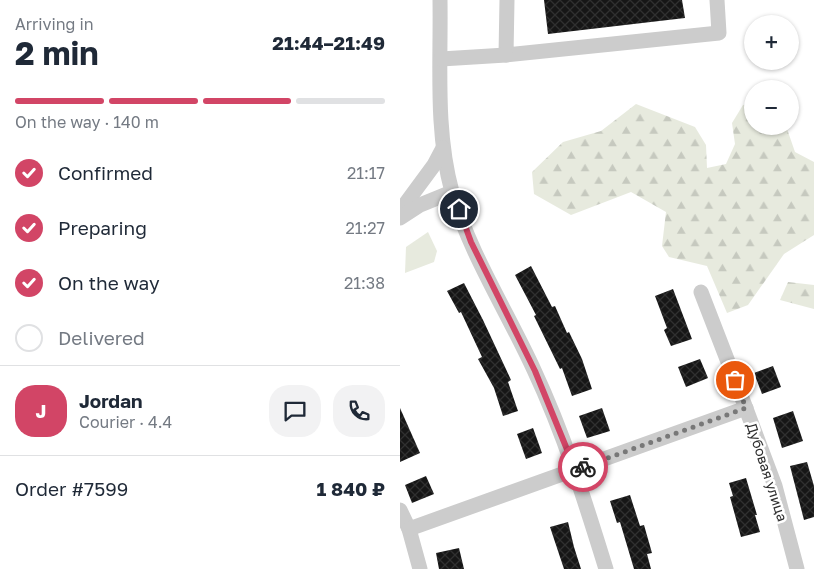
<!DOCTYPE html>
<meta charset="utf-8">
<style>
:root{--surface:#fff;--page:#f2f2f3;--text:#1f2937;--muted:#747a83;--line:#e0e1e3;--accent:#d24566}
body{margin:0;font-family:"Golos Text",sans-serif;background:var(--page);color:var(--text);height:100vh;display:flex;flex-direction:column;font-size:19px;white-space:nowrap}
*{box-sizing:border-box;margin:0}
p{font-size:16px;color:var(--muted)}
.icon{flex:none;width:28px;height:28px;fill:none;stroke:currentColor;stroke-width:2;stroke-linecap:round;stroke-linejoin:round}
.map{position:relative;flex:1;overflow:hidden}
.panel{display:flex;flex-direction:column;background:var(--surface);width:400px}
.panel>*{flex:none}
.tools{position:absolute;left:344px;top:15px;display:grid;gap:10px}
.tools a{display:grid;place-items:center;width:55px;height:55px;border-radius:50%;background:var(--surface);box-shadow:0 1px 4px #0004;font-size:25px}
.pin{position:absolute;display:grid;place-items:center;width:42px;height:42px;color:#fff;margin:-21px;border:2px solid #fff;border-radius:50%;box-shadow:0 1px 5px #0007}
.courier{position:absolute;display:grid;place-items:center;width:50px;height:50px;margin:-25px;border:4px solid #d24566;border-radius:50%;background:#fff;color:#222;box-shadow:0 1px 6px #0007}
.overview em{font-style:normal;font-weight:700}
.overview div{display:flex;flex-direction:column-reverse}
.overview{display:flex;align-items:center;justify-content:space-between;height:85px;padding:0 15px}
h1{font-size:32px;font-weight:700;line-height:38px}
.bar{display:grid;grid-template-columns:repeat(4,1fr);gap:8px 5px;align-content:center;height:60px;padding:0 15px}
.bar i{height:6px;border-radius:4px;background:var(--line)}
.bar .selected{background:var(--accent)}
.bar p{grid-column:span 4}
.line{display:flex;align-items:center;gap:12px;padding:0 15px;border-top:1px solid var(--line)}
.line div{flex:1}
.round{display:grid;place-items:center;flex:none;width:52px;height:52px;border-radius:20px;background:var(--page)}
ol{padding:0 15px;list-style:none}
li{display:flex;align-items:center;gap:15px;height:55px}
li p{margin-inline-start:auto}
li .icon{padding:5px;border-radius:50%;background:var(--accent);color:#fff;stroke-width:4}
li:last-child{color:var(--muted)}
li i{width:28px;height:28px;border:2px solid var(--line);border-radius:50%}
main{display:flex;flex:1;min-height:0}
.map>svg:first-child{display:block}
</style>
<main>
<section class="panel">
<div class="overview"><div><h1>2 min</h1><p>Arriving in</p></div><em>21:44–21:49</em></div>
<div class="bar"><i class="selected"></i><i class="selected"></i><i class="selected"></i><i></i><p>On the way · 140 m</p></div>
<ol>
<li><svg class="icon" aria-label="check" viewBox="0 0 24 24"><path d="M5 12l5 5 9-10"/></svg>Confirmed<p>21:17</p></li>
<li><svg class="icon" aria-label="check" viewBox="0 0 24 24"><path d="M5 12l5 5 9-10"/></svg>Preparing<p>21:27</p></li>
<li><svg class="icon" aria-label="check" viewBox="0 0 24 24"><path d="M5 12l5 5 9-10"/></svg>On the way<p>21:38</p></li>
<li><i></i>Delivered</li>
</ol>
<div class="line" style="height:90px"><b class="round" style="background:var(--accent);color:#fff">J</b><div><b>Jordan</b><p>Courier · 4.4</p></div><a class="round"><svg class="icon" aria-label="chat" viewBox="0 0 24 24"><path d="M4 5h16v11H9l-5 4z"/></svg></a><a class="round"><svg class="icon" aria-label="phone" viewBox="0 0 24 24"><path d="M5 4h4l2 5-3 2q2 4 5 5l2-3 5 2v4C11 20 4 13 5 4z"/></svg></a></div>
<div class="line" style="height:65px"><div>Order #7599</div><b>1 840 ₽</b></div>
</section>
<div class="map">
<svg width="414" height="569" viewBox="0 0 414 569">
<defs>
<pattern id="forest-firs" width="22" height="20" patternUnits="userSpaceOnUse" patternTransform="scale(1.25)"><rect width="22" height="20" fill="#e7eade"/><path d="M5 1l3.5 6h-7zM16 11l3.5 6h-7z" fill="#c6c9bf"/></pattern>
<pattern id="building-cross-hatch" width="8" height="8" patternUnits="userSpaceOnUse" patternTransform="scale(1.25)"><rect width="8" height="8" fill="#161616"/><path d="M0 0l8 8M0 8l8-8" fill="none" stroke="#303030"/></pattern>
</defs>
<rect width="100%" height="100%" fill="#fff"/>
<g fill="url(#forest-firs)">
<path d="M236 104 295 127 306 145 307 168 326 164 335 144 332 123 343 105 352 104V126H386L395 152 414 162V235L384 254 348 305 327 313 307 266 269 257 262 246 266 212 231 192 171 215 134 194 132 172 163 142 201 131Z"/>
<path d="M388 282 414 285V309L380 300Z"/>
</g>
<path fill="#e7eade" d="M28 232 37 251 34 262 5 273 6 247Z"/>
<g fill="url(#building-cross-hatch)">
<path d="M144 0H282L285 18 148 34Z"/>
<path d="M131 266 152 307 155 306 167 333 169 332 182 359 192 389 172 396 162 368 160 369 134 316 136 315 115 275Z"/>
<path d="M64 283 83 320 111 380 108 382 118 411 103 416 94 388 78 359 82 357 61 312 59 313 47 291Z"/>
<path d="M273 289 292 339 271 346 264 330 267 328 255 296Z"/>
<path d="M300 359 308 378 286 387 278 367Z"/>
<path d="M373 366 381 387 362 394 354 373Z"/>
<path d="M0 408 20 453 0 462Z"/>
<path d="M202 408 210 431 187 438 179 416Z"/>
<path d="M393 411 403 441 382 448 373 418Z"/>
<path d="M133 428 142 453 126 459 117 434Z"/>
<path d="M407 462 414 486V517L404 520 390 466Z"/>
<path d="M26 476 34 494 12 503 5 485Z"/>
<path d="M346 478 357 515H355L360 532 341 537 330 497 333 496 329 483Z"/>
<path d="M230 495 240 526 244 525 252 553 247 554 251 569H234L220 522 217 523 210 501Z"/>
<path d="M168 522 174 547 181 569H164L150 527Z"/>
<path d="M59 548 64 569H39L36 553Z"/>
</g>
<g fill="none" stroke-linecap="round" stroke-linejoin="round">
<g stroke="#ccc" stroke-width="15">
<path d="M40 0C41 64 35 130 52 192 69 252 108 313 134 370 164 434 185 501 206 569"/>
<path d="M107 0 106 55 319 33 317 0"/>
<path d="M41 59 106 55"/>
<path d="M0 211 34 165 43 148"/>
<path d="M0 218 20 205 52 192"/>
<path d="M301 292 342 398 375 486 397 569"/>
<path d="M0 510 9 529 20 569"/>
<path d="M9 529 346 408"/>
</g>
</g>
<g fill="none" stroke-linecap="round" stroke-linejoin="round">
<path stroke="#787878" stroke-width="5" stroke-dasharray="0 9" d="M183 467 346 408 335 380"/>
<path stroke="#d24566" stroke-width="6" d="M59 209 71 242 135 371 175 469 183 467"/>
</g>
<g text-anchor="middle" stroke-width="5" stroke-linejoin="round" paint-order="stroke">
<g font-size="14" fill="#2f2f2f" stroke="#fff">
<text transform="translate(367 472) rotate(72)" y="5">Дубовая улица</text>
</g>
</g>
</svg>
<div class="tools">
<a>+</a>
<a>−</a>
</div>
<div class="pin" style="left:335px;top:380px;background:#ea580c"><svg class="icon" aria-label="bag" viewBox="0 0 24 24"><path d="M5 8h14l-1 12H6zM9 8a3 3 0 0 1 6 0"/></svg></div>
<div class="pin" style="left:59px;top:209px;background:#1f2937"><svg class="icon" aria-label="home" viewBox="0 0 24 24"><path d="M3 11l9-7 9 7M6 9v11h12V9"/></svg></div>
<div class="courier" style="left:183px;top:467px"><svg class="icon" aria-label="bike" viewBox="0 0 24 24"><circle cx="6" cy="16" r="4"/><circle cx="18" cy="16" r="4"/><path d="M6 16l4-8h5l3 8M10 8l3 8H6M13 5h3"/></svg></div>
</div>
</main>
